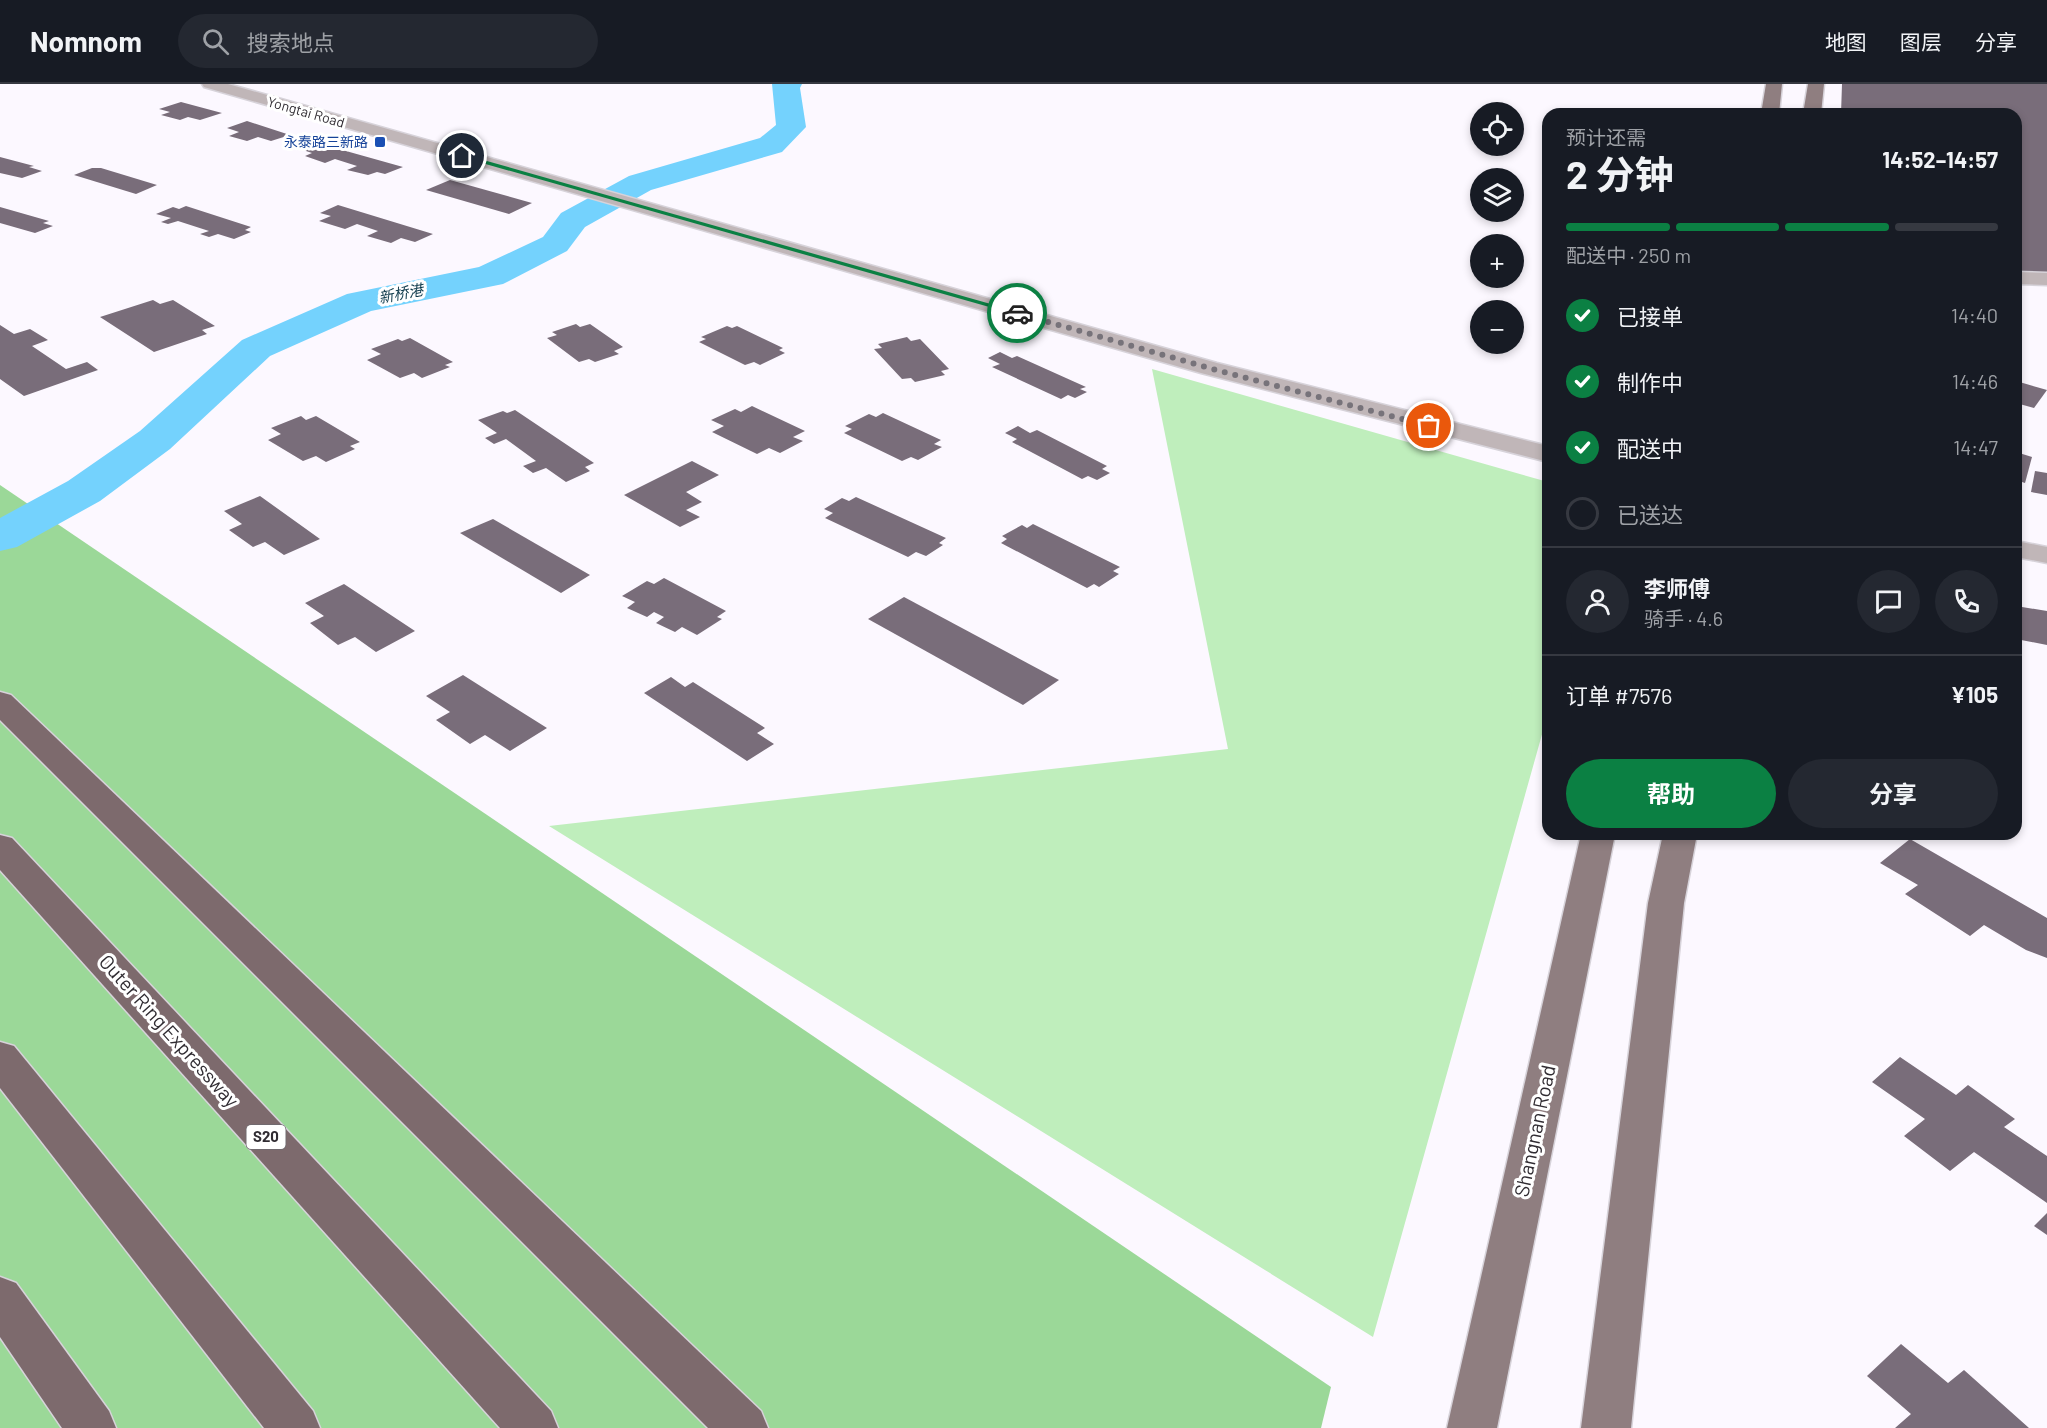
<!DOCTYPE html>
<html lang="zh">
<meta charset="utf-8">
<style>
:root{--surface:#171b24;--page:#242831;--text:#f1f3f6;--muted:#9ea1a6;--line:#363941;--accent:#0b8043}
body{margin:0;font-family:Barlow,"Noto Sans SC",sans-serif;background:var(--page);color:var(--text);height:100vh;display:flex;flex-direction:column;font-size:22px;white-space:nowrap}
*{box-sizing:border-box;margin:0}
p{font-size:20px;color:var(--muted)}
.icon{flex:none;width:33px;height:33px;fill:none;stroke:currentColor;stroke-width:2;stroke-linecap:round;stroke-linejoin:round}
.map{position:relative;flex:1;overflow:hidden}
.panel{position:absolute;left:1542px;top:24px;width:480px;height:732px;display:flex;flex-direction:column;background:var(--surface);border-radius:18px;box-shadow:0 3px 9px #0003}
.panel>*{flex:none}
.controls{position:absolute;left:1470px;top:18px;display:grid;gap:12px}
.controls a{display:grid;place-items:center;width:54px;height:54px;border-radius:50%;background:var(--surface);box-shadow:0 3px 9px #0003;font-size:30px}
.pin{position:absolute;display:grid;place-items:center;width:51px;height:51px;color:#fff;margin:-26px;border:3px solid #fff;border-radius:50%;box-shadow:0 2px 6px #0007}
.courier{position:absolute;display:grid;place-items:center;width:60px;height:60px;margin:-30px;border:4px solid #0b8043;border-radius:50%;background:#fff;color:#222;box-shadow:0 2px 8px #0007}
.summary em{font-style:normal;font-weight:700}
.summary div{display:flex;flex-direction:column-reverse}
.summary{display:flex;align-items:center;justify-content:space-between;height:102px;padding:0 24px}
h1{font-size:39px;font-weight:700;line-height:45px}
.bar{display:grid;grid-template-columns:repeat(4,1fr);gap:9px 6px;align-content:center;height:72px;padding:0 24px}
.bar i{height:8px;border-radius:4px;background:var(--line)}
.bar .selected{background:var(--accent)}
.bar p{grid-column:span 4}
.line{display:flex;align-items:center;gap:15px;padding:0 24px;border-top:2px solid var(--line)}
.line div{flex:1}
.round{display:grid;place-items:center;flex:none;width:63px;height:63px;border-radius:32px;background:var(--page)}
ol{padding:0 24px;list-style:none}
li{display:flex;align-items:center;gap:18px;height:66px}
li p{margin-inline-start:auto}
li .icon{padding:6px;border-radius:50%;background:var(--accent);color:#fff;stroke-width:4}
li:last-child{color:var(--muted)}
li i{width:33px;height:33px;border:3px solid var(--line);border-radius:50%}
.action{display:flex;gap:12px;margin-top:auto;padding:12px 24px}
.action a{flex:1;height:69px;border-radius:36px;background:var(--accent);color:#fff;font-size:24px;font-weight:700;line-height:69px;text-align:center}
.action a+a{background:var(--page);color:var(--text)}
header{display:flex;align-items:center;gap:36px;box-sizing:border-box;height:84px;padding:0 30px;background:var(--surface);border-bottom:2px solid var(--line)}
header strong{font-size:28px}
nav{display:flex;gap:33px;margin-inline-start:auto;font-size:21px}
.search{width:420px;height:54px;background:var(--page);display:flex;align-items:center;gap:15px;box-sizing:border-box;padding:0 21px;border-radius:33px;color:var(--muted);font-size:22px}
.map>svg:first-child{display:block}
</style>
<header>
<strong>Nomnom</strong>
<div class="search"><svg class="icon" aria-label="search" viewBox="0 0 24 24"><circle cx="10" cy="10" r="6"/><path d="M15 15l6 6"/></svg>搜索地点</div>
<nav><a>地图</a><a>图层</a><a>分享</a></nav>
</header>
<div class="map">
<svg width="2047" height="1344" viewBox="0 0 2047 1344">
<rect width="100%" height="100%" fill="#fcf8ff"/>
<path fill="#bfeebc" d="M1152 285 1548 398V629L1373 1253 549 742 1228 665Z"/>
<path fill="#9bd898" d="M0 401 1331 1303 1321 1344H0Z"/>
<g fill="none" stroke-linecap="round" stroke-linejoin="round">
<path fill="#74d2fd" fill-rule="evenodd" d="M772 0H802L800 4 806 43 782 68 651 106 585 143 567 167 503 200 371 227 270 272 170 365 100 417 17 463 0 467V434L68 397 140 347 242 256 347 210 479 183 543 153 561 129 629 92 760 54 776 41Z"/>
</g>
<g fill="#796d7a">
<path d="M1842 0H2047V189H2016V30H1841Z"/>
<path d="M181 18 222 29 200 36 188 33 180 36 161 31 170 28 159 25Z"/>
<path d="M247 37 290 51 271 57 258 53 247 57 229 52 239 48 227 44Z"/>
<path d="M321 60 403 83 385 90 377 88 368 91 347 86 357 82 335 75 325 79 305 72 312 69 303 66Z"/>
<path d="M0 73 34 82 29 83 42 87 22 94 0 89Z"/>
<path d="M92 84H101L157 101 136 110 74 91Z"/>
<path d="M450 96 532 119 509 130 426 106Z"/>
<path d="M338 121 433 150 415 158 401 154 391 159 367 152 378 147 357 140 345 145 319 137 331 132 320 129Z"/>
<path d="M186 122 251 143 245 146 251 148 234 155 218 150 209 153 200 150 209 147 178 137 168 140 161 138 171 134 156 130 173 123 179 125Z"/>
<path d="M0 123 49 137 43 139 53 142 35 149 0 139Z"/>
<path d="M153 216 160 220 173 216 215 242 202 246 207 250 154 268 100 233Z"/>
<path d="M576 240 580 243 590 240 623 263 614 267 619 270 595 278 589 275 579 278 547 254 557 251 552 248Z"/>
<path d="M0 241 14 250 30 245 48 256 32 262 66 285 87 278 98 286 24 312 0 295Z"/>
<path d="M727 242 732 244 737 242 783 264 779 266 785 269 760 281 754 278 745 281 699 258 706 255 701 253Z"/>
<path d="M907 253 911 257 920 255 949 285 941 287 945 291 915 298 911 294 902 295 874 265 882 264 878 260Z"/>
<path d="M410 254 453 278 445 281 450 283 422 294 414 289 400 294 367 276 381 270 371 265 398 255 402 257Z"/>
<path d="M1000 268 1012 274 1017 272 1086 303 1080 305 1087 308 1075 314 1068 311 1061 315 992 283 1000 280 988 274Z"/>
<path d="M2016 297 2047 306 2034 324 2016 319Z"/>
<path d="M752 322 805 347 793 353 803 357 780 369 769 364 757 370 712 348 724 342 711 336 735 325 741 328Z"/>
<path d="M515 326 594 379 585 383 590 387 566 398 546 384 533 389 523 382 536 377 506 355 494 360 485 354 497 349 478 336 503 327 507 329Z"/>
<path d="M883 329 941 356 934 360 942 363 918 376 911 373 902 377 844 349 852 345 845 342 869 330 876 333Z"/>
<path d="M301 332 306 336 316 332 360 358 350 362 355 365 326 378 316 372 303 377 268 356 281 350 271 344Z"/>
<path d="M1018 342 1030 349 1037 346 1107 382 1102 385 1110 389 1097 396 1088 392 1082 395 1012 358 1017 355 1005 349Z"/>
<path d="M2016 368 2032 373 2025 399 2016 396Z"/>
<path d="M692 377 719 391 686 408 702 418 686 426 700 433 680 443 624 411Z"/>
<path d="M2035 387 2047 389V411L2031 408Z"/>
<path d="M260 412 320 455 284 471 265 458 253 463 229 446 242 440 224 427Z"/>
<path d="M856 413 946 454 939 459 943 461 926 472 916 468 908 473 825 434 833 429 824 425 842 414 849 417Z"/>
<path d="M493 435 590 491 561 509 460 449Z"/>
<path d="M1033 440 1120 483 1113 487 1119 490 1099 503 1094 500 1087 504 1001 459 1007 455 1002 452 1022 441 1027 444Z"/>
<path d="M664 494 726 527 717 533 722 535 697 551 682 543 675 548 656 539 664 533 654 528 647 533 627 524 635 518 622 512 647 497 654 500Z"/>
<path d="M344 500 415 547 376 568 355 553 338 561 310 539 324 532 305 519Z"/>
<path d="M904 513 1059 596 1023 621 868 535Z"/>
<path d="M2016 522 2047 527V561L2016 555Z"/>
<path d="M463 591 547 644 510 667 485 651 470 660 436 636 450 628 426 612Z"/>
<path d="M671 593 685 603 693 598 765 644 757 649 774 660 747 677 644 609Z"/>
<path d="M1910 755 2047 834V874L2026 866 1984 841 1970 852 1905 810 1918 801 1880 779Z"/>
<path d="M1900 973 1956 1011 1968 1001 2015 1035 2004 1043 2047 1072V1119L1974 1068 1950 1087 1904 1052 1925 1035 1872 998Z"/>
<path d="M2047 1129V1151L2034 1142Z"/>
<path d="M1901 1260 1948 1299 1964 1286 2029 1344H1895L1911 1330 1867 1292Z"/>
</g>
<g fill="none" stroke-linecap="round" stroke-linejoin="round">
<g stroke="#d7d3da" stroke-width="3">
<path id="minor" d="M2016 188 2047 189V201L2016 200Z"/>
</g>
<g stroke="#d7d3da" stroke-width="3">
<g id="tertiary">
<path d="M202 0H228L1217 279 1548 362V378L1201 289 204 3Z"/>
<path d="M2016 457 2047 463V479L2016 473Z"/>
</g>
</g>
<g stroke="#d7d3da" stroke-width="3">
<g id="primary">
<path d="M1766 0H1782L1779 30H1761Z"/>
<path d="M1808 0H1824L1821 30H1803Z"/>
<path d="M1581 750H1615L1497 1344H1447Z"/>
<path d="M1663 750H1697L1684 819 1631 1344H1581L1648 819Z"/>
</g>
</g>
<g stroke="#d7d3da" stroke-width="3">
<g id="motorway">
<path d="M0 608 11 611 761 1327 768 1344H708L0 636Z"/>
<path d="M0 751 12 754 551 1327 558 1344H500L0 786Z"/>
<path d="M0 958 14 962 313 1327 320 1344H264L0 1004Z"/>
<path d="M0 1193 16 1199 109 1327 116 1344H62L0 1253Z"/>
</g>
</g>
<use href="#minor" fill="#c0b6b8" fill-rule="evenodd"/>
<use href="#tertiary" fill="#c0b6b8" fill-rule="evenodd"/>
<use href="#primary" fill="#8f7e80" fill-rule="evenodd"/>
<use href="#motorway" fill="#7d6a6d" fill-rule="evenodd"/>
</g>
<path fill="#0b8043" d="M462 70 1019 228 1020 229 1014 230 461 73Z"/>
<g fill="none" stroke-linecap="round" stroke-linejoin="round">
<path stroke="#77737a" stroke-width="6" stroke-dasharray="0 10.8" d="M1017 229 1209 284 1429 342"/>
</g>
<rect fill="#1a4fb4" stroke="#fff" stroke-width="2" x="374" y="52" width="12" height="12" rx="3"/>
<g text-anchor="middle" stroke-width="6" stroke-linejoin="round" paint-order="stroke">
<g font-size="14" fill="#302c32" stroke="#fff">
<text transform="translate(306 28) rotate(16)" y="5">Yongtai Road</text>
</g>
<g font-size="14" fill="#164399" stroke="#fff" text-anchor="end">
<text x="368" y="63">永泰路三新路</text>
</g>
<g font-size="15" font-style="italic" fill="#0f3a4b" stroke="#fff">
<text transform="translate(401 210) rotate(-11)" y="5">新桥港</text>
</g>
<rect fill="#fff" stroke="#6e6b70" stroke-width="1.5" x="246.5" y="1041" width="39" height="24" rx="4.5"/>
<g font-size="15" font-weight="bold" fill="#302c32">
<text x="266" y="1058">S20</text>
</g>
<g font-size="20" fill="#302c32" stroke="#fff">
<text transform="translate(169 947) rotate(48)" y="7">Outer Ring Expressway</text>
<text transform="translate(1535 1047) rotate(-78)" y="7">Shangnan Road</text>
</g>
</g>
</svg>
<div class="controls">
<a><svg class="icon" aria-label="locate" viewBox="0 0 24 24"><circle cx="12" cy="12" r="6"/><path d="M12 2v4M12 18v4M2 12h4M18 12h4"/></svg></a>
<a><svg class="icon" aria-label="layers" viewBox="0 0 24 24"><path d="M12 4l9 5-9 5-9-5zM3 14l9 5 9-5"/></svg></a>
<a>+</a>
<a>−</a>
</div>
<div class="pin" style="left:1429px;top:342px;background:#ea580c"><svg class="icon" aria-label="bag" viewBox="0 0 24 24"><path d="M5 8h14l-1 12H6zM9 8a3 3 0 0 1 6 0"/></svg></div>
<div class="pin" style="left:462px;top:72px;background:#1f2937"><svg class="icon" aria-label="home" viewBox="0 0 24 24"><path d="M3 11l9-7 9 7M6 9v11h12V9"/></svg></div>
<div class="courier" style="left:1017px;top:229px"><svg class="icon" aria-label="car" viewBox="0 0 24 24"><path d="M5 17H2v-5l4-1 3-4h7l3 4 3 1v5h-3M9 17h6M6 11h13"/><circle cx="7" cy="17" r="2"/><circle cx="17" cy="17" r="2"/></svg></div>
<section class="panel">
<div class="summary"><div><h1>2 分钟</h1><p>预计还需</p></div><em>14:52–14:57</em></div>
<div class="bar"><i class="selected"></i><i class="selected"></i><i class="selected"></i><i></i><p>配送中 · 250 m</p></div>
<ol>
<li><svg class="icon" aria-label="check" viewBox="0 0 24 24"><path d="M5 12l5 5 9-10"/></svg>已接单<p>14:40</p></li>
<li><svg class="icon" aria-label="check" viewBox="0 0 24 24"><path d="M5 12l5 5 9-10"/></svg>制作中<p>14:46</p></li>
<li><svg class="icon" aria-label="check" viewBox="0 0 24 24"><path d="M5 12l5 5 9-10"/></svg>配送中<p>14:47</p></li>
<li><i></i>已送达</li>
</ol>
<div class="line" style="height:108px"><a class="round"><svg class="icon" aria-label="person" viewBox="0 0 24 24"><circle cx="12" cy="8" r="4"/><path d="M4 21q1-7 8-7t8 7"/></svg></a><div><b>李师傅</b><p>骑手 · 4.6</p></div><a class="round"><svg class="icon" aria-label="chat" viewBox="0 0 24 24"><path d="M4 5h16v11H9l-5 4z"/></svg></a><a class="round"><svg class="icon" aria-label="phone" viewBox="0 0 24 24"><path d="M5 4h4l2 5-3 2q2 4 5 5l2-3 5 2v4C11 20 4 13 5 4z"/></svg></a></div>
<div class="line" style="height:78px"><div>订单 #7576</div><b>¥105</b></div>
<div class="action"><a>帮助</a><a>分享</a></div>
</section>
</div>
